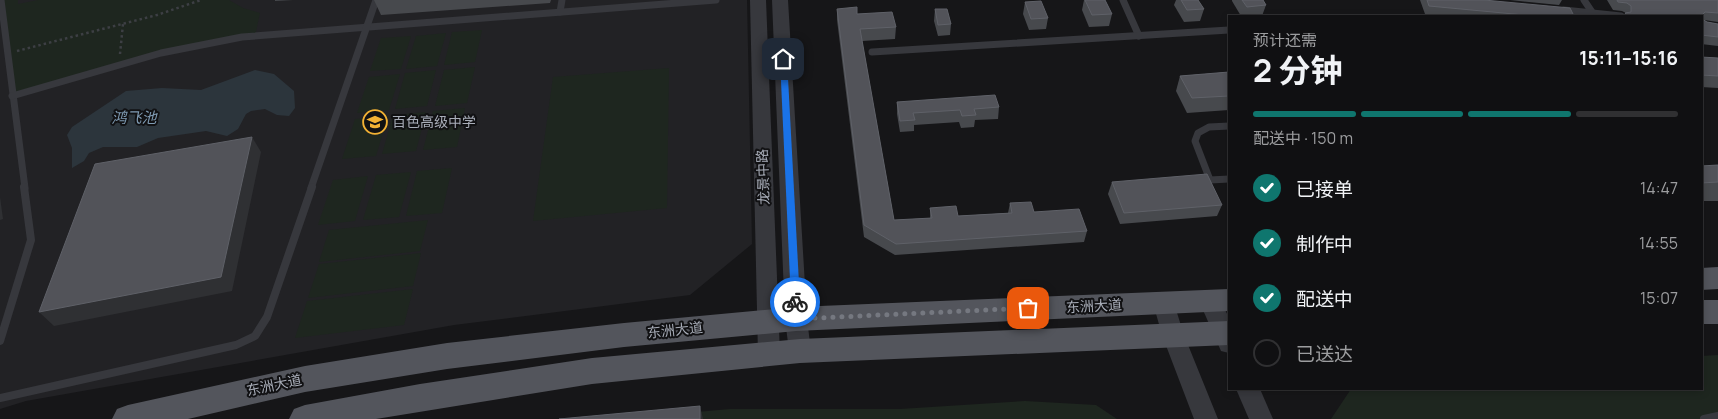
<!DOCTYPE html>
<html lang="zh">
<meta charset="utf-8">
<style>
:root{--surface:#101012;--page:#1e1e20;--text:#f1f3f6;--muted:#9c9d9f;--line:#303032;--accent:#0f766e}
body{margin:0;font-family:Manrope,"Noto Sans SC",sans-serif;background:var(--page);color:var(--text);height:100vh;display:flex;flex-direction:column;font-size:19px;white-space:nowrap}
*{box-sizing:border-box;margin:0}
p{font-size:16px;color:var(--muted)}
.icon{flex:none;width:28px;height:28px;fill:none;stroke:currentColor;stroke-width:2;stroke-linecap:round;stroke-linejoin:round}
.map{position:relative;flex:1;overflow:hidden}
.panel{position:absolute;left:1228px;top:15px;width:475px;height:375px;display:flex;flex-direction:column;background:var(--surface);border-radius:0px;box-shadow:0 2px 8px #0003,0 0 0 1px var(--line)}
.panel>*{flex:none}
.pin{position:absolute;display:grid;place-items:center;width:42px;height:42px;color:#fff;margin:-21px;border-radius:10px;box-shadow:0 2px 8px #0006}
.courier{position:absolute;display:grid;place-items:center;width:50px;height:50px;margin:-25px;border:4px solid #1a73e8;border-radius:50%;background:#fff;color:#222;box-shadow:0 1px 6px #0007}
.overview em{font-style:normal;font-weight:700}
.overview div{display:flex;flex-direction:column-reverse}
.overview{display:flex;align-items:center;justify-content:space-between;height:85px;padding:0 25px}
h1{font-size:32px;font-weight:700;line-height:38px}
.bar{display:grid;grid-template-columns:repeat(4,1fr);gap:8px 5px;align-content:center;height:60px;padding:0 25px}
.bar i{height:6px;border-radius:4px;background:var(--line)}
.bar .selected{background:var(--accent)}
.bar p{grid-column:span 4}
ol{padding:0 25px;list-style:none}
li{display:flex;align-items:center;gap:15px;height:55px}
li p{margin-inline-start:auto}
li .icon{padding:5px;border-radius:50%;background:var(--accent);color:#fff;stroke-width:4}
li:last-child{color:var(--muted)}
li i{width:28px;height:28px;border:2px solid var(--line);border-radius:50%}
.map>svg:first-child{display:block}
</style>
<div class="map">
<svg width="1718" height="419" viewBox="0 0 1718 419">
<rect width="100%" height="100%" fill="#161618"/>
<path fill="#222225" d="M0 0H747L752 244 690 295 454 325 26 401 0 409Z"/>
<g fill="#1e261f">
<path d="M1 0H18V4L38 0H229L243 8 260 13 255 36 161 53 12 96Z"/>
<path d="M482 30 475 62 444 65 452 32Z"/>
<path d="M446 33 437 66 406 69 416 36Z"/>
<path d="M411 36 401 69 370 71 381 38Z"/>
<path d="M475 67 467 103 435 106 444 70Z"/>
<path d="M669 68 667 208 533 221 553 77Z"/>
<path d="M436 70 427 106 395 109 405 73Z"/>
<path d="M400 74 389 110 357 113 369 77Z"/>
<path d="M465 108 457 147 423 150 433 111Z"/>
<path d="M426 112 416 151 382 154 393 115Z"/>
<path d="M388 116 376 156 342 159 355 119Z"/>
<path d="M452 168 442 213 406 216 417 171Z"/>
<path d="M411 172 399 217 363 220 376 175Z"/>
<path d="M368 176 355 221 318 225 333 180Z"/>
<path d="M428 220 420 251 319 262 329 230Z"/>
<path d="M421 253 413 286 308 298 319 264Z"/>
<path d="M413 289 404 325 295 338 307 301Z"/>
<path d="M1718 355V419H1331L1351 389H1701V356Z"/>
<path d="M1025 401 1096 405 1117 419H620L730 409H900Z"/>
</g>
<path fill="#2c353c" d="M255 70 274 74 294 91 295 108 289 116 277 115 265 109 251 111 246 114 238 129 227 136 206 131 158 138 137 147H103L89 153 84 161 72 168V148L67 135 72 127 126 91 162 88 201 90Z"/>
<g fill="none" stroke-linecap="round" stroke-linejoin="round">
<g stroke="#3d3f44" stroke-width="2.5" stroke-dasharray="2.5 3" stroke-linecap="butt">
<path d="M17 51 157 15 201 0"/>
<path d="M120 54 123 24"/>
</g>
<g stroke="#37383d" stroke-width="7">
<path d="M1 0 25 188"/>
<path d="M1123 0 1139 36"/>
<path d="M1584 0 1594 15"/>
<path d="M1564 10 1621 16"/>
<path d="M560 12 562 0"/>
<path d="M872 52 1229 30"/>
<path d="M12 96 161 53 242 37 716 0"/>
<path d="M1229 126 1209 127 1198 133 1195 141 1210 180 1229 179"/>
<path d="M311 188 376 0"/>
</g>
<g stroke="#37383d" stroke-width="8">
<path d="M0 341 31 240 24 187"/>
<path d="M0 398 236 345 255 336 267 317 312 187"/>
<path d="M1704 419 1718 416"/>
</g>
<g fill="#37383d" fill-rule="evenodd">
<path d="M750 0H766L780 354 777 361 769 364 761 361 758 354Z"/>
<path d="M772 0H788L807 319 811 351 808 358 800 360 792 358 789 351 785 319Z"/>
<path d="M1210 292 1218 295 1229 318V353L1221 351 1199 301 1202 295Z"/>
<path d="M1164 294 1172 297 1184 335 1218 419H1194L1162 335 1153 303 1156 297Z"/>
<path d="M1236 389H1260L1273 419H1249Z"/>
</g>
<g fill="#53555c" fill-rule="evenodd">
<path d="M1718 267V289L1701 290V268Z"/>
<path d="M1229 289V311L796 331 624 347 447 369 305 392 188 419H112L117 409 128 405 305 366 447 343 624 323 796 307Z"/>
<rect x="1701" y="300" width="17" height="24"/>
<path d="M1229 321V345L800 363 592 384 376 419H289L294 409 305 405 420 384 592 358 800 339Z"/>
</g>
</g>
<g fill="#47494d">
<path d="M275 0H293L275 1Z"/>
<path d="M374 0H551L550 3 381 15Z"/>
<path d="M1084 0H1105L1112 14 1109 26 1089 27 1082 10Z"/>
<path d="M1176 0H1198L1204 9 1200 21 1184 22 1174 5Z"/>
<path d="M1232 0H1263L1266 5 1262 16H1241L1232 1Z"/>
<path d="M1420 0H1484L1574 16H1448L1425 14Z"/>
<path d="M1510 0H1562L1559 5Z"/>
<path d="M1607 0H1718V22L1704 20 1707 22 1718 24V46L1701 44V16H1623L1626 13 1622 11 1613 10Z"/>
<path d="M1025 2 1048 18 1046 29 1029 30 1023 14Z"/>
<path d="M837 9 896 27 895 39 862 41 894 220 930 218V208L958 216 1008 213 1010 203 1087 231 1084 242 895 255 864 237 837 20Z"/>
<path d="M935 9 951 24 950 35 938 36 934 21Z"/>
<path d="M1701 57 1718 58V88L1701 87Z"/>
<path d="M1229 72V110L1187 113 1176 91 1180 76Z"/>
<path d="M897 102 999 107 998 119 975 120 974 127 961 128 959 122 914 125V131L900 132 897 114Z"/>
<path d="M1718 165V201H1701V166Z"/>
<path d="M1112 182 1222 205 1217 216 1120 224 1108 194Z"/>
</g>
<g fill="#2f3033">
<path d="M252 137 261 152 232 291 54 326 39 312Z"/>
<path d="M0 197 3 219 0 220Z"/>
<path d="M700 406 703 419H700Z"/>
</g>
<g fill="#525359" stroke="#5f6168">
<path d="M1085 0H1105L1112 14 1092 15Z"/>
<path d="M1181 0H1198L1204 9 1187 10Z"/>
<path d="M1242 0H1263L1266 5 1247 7Z"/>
<path d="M1427 0H1484L1570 8 1574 16H1535L1429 6Z"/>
<path d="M1617 0H1718V13L1705 12 1703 14 1702 19 1707 22 1718 24V37L1701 35V16H1627L1625 13 1631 12V6L1627 3 1618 2Z"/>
<path d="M1041 1 1048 18 1031 19 1025 2Z"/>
<path d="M857 7V14L892 12 896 27 860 29 894 220 932 218 930 208 956 206 958 216 1012 213 1010 203 1031 202 1034 212 1079 209 1087 231 896 244 864 225 837 9Z"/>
<path d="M935 9H947L951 24 938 25Z"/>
<path d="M1701 57 1718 58V76L1701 75Z"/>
<path d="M1229 72V96L1192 98 1180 76Z"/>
<path d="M995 95 999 107 974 109 976 115 962 116 960 110 913 113 915 120 900 121 897 102Z"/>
<path d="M252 137 221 277 39 312 95 164Z"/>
<path d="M1718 165V182L1701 183V166Z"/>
<path d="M1207 174 1222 205 1124 213 1112 182Z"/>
<path d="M700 406V419H559Z"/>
</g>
<path fill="#1a73e8" d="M783 57 787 59 800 302 795 305 791 302 780 59Z"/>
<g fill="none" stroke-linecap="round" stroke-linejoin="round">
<path stroke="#757880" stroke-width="5" stroke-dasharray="0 9" d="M795 302 796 319 1028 308"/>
</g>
<defs>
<g id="school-ring" transform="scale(1.25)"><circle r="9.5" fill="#111113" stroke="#f2b134" stroke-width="1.5"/><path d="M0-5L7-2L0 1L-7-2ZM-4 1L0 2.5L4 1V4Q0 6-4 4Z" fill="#f2b134"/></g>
</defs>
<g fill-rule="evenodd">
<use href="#school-ring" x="375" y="122"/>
</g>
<g text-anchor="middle" stroke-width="4" stroke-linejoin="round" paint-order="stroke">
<g font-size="14" fill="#a8adb8" stroke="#111113" text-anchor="start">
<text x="392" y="127">百色高级中学</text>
</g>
<g font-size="14" fill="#a8adb8" stroke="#111113">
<text transform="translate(763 177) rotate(-92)" y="5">龙景中路</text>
<text transform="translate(1094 306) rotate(-3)" y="5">东洲大道</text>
<text transform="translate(675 330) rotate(-6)" y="5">东洲大道</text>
<text transform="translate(274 385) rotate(-12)" y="5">东洲大道</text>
</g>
<g font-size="15" font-style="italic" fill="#7f9bb3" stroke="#111113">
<text x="134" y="123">鸿飞池</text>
</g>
</g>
</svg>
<div class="pin" style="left:1028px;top:308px;background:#ea580c"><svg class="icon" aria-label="bag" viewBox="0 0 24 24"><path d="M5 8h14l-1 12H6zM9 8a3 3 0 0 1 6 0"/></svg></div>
<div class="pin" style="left:783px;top:59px;background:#1f2937"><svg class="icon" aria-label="home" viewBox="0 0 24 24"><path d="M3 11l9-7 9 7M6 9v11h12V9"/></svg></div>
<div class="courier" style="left:795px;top:302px"><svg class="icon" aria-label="bike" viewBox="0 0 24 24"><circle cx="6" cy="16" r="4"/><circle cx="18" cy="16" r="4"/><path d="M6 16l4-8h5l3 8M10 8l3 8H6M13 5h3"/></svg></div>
<section class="panel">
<div class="overview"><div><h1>2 分钟</h1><p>预计还需</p></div><em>15:11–15:16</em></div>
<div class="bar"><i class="selected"></i><i class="selected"></i><i class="selected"></i><i></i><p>配送中 · 150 m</p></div>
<ol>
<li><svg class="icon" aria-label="check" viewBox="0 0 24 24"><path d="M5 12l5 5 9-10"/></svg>已接单<p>14:47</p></li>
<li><svg class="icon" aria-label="check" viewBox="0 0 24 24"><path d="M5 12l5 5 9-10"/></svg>制作中<p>14:55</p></li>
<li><svg class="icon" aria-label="check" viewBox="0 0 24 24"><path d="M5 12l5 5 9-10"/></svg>配送中<p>15:07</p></li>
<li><i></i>已送达</li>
</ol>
</section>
</div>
